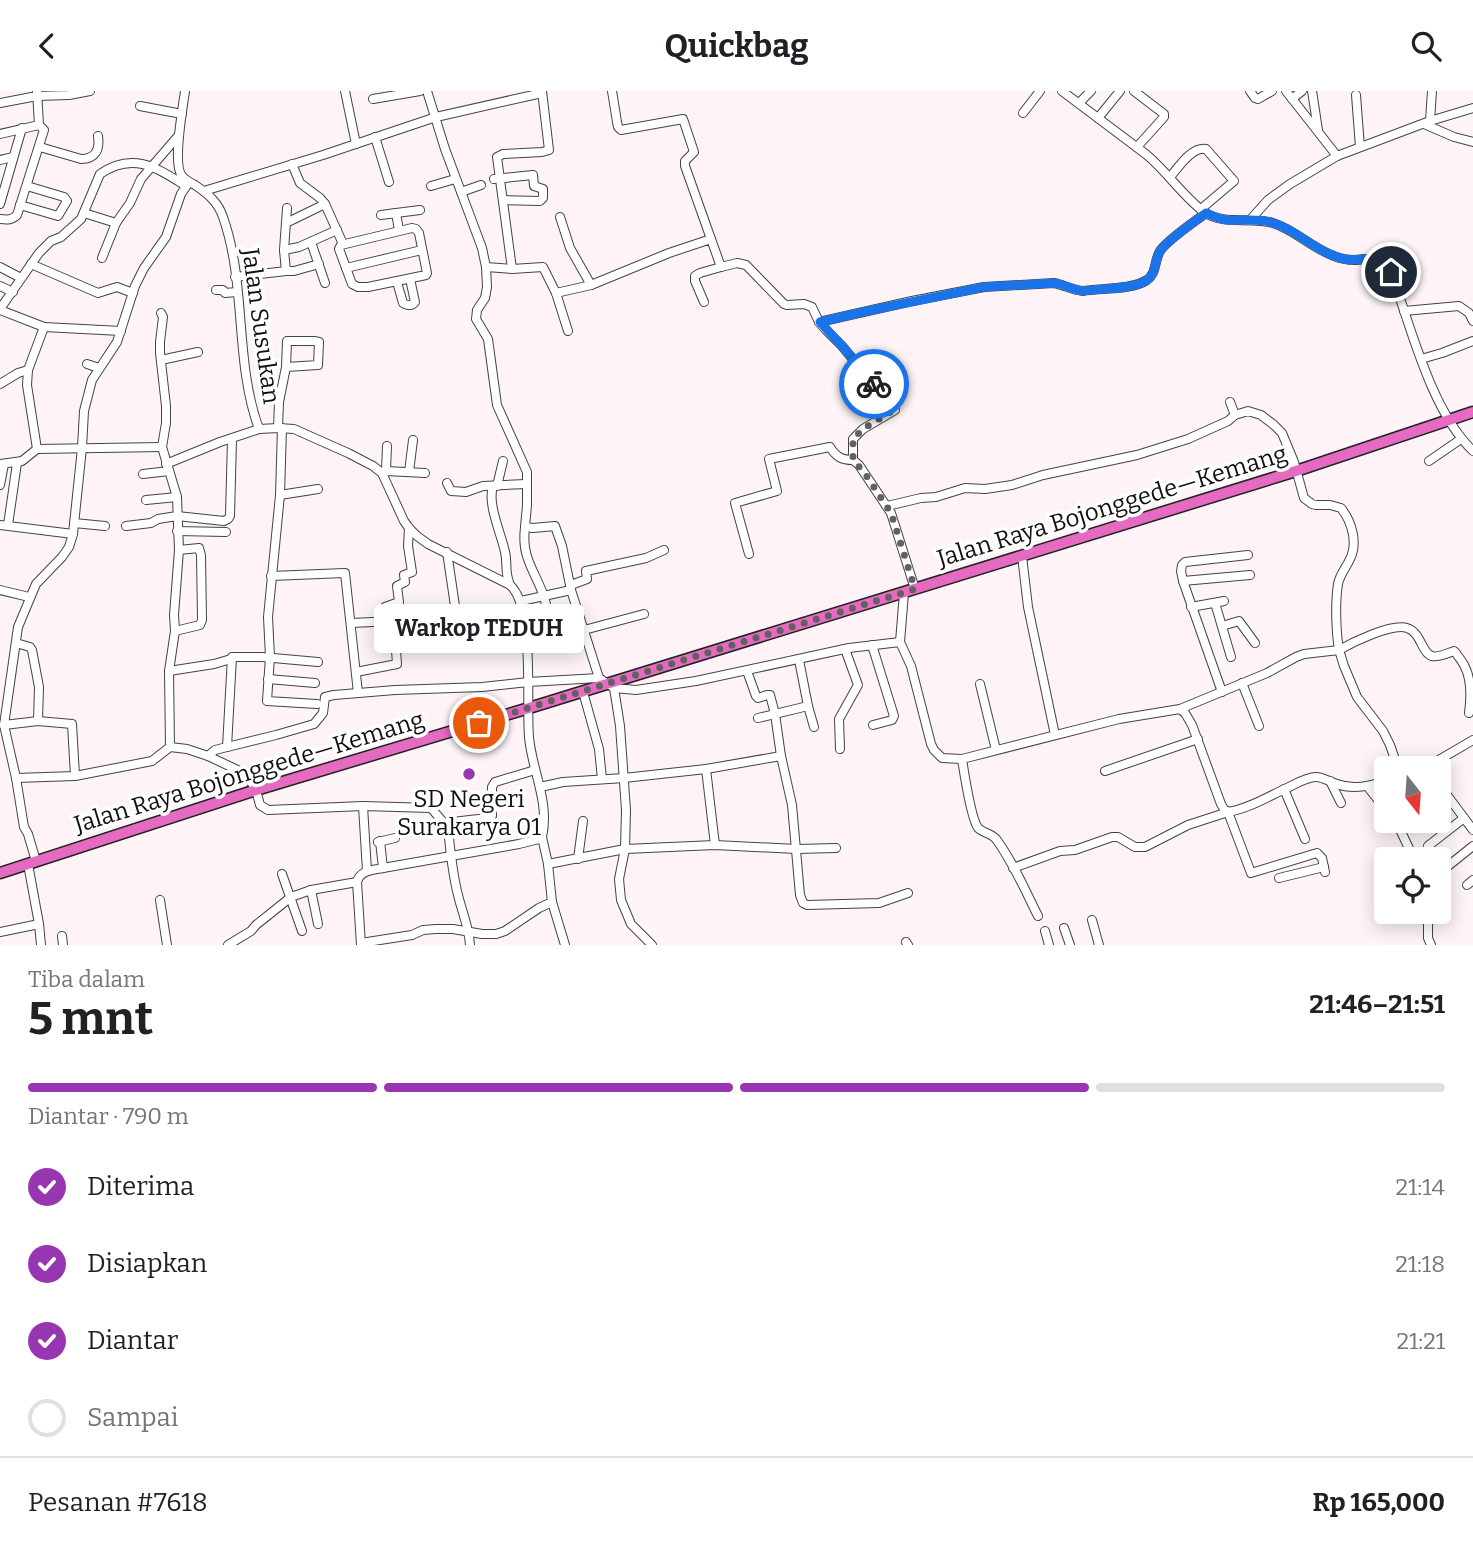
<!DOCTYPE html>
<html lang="id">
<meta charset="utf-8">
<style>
:root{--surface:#fff;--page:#f2f2f2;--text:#202124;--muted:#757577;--line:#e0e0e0;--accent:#9836b1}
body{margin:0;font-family:Bitter,serif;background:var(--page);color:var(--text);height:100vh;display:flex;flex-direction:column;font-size:26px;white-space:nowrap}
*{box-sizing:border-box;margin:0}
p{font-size:23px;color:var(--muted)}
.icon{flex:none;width:38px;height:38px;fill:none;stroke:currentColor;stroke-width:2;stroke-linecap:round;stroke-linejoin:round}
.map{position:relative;height:854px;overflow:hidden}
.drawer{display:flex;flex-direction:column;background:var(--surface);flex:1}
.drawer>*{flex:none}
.needle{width:46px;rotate:163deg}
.buttons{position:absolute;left:1374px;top:665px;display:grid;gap:14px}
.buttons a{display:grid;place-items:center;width:77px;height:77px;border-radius:7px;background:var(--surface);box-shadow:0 4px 18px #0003;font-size:35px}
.pin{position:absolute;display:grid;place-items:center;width:60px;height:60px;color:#fff;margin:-30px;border:4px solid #fff;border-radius:50%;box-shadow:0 2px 7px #0007}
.courier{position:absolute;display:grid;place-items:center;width:70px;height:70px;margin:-35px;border:5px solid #1a73e8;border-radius:50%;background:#fff;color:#222;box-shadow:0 2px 9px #0007}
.bubble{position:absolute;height:49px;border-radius:7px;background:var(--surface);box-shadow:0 4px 18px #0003;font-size:23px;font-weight:700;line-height:49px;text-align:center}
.overview em{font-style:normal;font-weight:700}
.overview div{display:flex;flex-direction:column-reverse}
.overview{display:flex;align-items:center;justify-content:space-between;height:119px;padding:0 28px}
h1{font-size:46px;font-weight:700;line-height:52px}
.bar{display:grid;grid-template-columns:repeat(4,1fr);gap:10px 7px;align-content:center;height:84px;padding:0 28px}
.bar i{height:9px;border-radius:5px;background:var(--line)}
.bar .on{background:var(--accent)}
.bar p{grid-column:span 4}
.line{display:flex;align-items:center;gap:18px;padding:0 28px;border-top:2px solid var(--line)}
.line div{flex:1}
ol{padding:0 28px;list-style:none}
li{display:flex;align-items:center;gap:21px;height:77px}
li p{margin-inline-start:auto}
li .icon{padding:7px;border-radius:50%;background:var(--accent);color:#fff;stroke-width:4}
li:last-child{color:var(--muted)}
li i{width:38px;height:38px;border:4px solid var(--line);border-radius:50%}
header{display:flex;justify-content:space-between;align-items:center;height:91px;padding:0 28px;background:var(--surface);font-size:32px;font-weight:700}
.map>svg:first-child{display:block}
</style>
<header><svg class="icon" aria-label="back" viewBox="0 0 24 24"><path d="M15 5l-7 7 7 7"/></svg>Quickbag<svg class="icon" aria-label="search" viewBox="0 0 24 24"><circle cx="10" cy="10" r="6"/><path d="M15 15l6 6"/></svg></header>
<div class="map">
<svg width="1473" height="854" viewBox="0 0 1473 854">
<rect width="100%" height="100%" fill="#fef4f7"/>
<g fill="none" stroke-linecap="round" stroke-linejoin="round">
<g stroke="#434343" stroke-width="10">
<g id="minor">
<path d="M37 0 39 34"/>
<path d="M185 0C183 16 172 73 182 85 185 89 191 92 195 94 208 103 218 111 223 126 247 194 234 270 259 338L278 337 294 338 348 362 373 375 382 382 404 430 409 437 417 445 428 453 510 494C535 516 526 612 529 646 532 680 550 711 542 746L539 748 519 753 383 777C373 779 360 779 357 791L361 854"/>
<path d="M345 0 356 53"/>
<path d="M427 0 445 58 482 157 486 176 487 196 485 207 477 219 476 228 488 248 497 314 527 381V414L525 436 533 437 555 435 562 455 571 499 599 587"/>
<path d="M612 0 617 31 618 36 621 39 683 28 694 61 685 70V75L711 148"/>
<path d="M1062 0 1147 64C1167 81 1183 105 1204 121 1224 135 1250 125 1273 132 1295 139 1312 157 1334 165 1341 168 1348 169 1355 169 1373 168 1381 162 1391 181 1411 236 1431 320 1473 360"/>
<path d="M1134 0 1164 23V26L1137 56"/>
<path d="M1250 0 1255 7 1258 8 1272 0"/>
<path d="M1286 0 1337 65"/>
<path d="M1312 0 1318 39"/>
<path d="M1356 4 1360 56"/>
<path d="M373 8 420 0"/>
<path d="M1292 8 1302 0"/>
<path d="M0 12 37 5 69 4 90 0"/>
<path d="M1079 12 1091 0"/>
<path d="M140 15 182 23"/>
<path d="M1023 22 1040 0"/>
<path d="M1098 27 1120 0"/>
<path d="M1430 30 1473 17"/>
<path d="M1424 33 1454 46 1473 51"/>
<path d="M0 43 39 34 44 39 17 124C12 129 7 129 0 128"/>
<path d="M375 46 389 91"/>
<path d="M40 56 81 68C96 68 100 58 98 45"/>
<path d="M0 69 13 66"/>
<path d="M292 73 300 92 320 107 325 113 343 153"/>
<path d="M1170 86C1179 76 1191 56 1206 58L1234 90 1201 118"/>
<path d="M494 88 533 84 534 95 543 98V107L540 110 503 109"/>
<path d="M431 95 455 88"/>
<path d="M204 100 323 64 436 26 542 2"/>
<path d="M461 101 481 94"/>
<path d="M0 113 22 37"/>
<path d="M20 114 58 125 67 110 64 106 27 95"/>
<path d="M287 117 284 159 286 180H294L319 173"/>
<path d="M84 122 116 132"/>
<path d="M396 122 420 119"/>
<path d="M381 124 396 122 399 139"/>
<path d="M1251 128 1268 109 1290 93 1337 65 1430 30 1432 0"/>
<path d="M286 132 325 113"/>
<path d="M412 137 416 138 419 142 427 182 426 184 368 196H358L352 193 339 158 341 154Z"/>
<path d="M311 151 325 192"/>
<path d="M284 159 299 156 337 139"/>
<path d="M102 167 116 132 130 112 141 88 179 44"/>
<path d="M31 173 98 202 117 196 133 202"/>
<path d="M0 176 21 187"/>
<path d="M486 176 512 178 543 176 556 202 568 240"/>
<path d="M346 177 422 159"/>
<path d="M512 178 497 66 503 63 542 61 549 59 542 0"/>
<path d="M235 186 286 180"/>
<path d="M397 191 403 212C407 215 412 215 415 211L410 188"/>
<path d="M591 194 669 162 711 148 721 176 737 172 746 174 784 213 787 214 804 213 812 216 819 231 826 239 842 255 895 319 863 338 853 348V369"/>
<path d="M0 195 13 201"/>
<path d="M216 199H223L225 202 237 201"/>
<path d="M556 202 591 194 570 157 560 126"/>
<path d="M704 211 695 190V185L700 182 721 176"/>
<path d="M0 218 39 162 51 150 61 146 81 128 100 83C133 60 157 77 186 95"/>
<path d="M0 219 44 236 121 240"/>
<path d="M1404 220 1459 215 1469 222 1473 230"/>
<path d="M161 222 163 226 160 251V262L166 315V332L162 356 177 406 179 459 174 524 175 540 169 580 170 656"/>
<path d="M819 231 912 210 984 196 1054 192C1064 194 1072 199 1083 200 1100 197 1132 199 1147 189 1157 182 1154 170 1160 160 1167 149 1194 131 1206 122"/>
<path d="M1421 268 1442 262 1473 250"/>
<path d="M161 269 198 261"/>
<path d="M87 273 99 277"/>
<path d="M0 293 18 282 28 279"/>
<path d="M1230 311 1235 324"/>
<path d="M278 337 279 311 286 276 287 250H314L319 251 318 274 286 276"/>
<path d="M282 337 280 404 268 526 270 566 267 610 317 613"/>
<path d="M37 358 27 294 28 279 44 236"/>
<path d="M1429 370 1461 348"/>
<path d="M0 373 22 370 37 358 162 356"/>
<path d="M166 373 220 351 259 338"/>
<path d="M386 380 387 355"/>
<path d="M409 381 413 349"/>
<path d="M382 382 386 380 425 382"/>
<path d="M143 383 169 380"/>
<path d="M447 392 451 400 466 401 483 395 526 393"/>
<path d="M0 394 4 373"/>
<path d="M493 395C487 413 501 442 505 461 508 473 504 480 510 494"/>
<path d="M497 395 503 370"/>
<path d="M280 404 318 398"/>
<path d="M146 409 177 406"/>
<path d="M887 415 921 407 936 406 965 397 985 398 1012 394 1043 384 1137 364 1188 348 1228 330 1235 324 1248 320 1261 324 1274 334 1282 342 1294 371 1304 407 1312 413 1316 414H1330L1341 417C1352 431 1358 452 1350 468 1346 477 1340 483 1338 493 1335 512 1336 540 1339 559 1353 551 1392 532 1407 537 1421 541 1422 563 1432 565 1438 567 1448 562 1454 560L1456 562C1459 567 1463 571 1465 576 1472 590 1471 607 1469 622"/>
<path d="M74 432 105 435"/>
<path d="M0 434 73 443"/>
<path d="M8 434 17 372"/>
<path d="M126 435 151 432 158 428 177 425 224 430 228 428 230 425 232 348"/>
<path d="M525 436C521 468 535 479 544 506 549 522 551 540 555 556"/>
<path d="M177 440 226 441"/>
<path d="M447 461 455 515"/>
<path d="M749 463 735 412 777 400 769 368 830 356C836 366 842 369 853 369L859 374 891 422 915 498"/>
<path d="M1022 465 1028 516 1055 644"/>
<path d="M271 485 345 482 358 602"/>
<path d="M1183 490 1250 484"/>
<path d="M571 494 587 488 586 480 646 467 664 459"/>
<path d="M0 499 29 506"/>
<path d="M521 510 571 499"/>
<path d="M1215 512 1231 566"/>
<path d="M1191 516 1224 510"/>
<path d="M386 530 385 516 399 511 397 495 405 491 404 484 412 481 408 455 409 437"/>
<path d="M351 532 396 530"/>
<path d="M1222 535 1239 530 1255 552"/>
<path d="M584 539 644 523"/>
<path d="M175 540 200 534 202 529 201 464 199 457 179 459"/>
<path d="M900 551 904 502"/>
<path d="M16 552 30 556 32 559 39 596 38 630"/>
<path d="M872 554 894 625 892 629 873 634"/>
<path d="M169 580 214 573 231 568"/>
<path d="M747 580 756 605 758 607 767 604H770L775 623 781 665 792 714 800 804 803 812 807 814 879 812 908 802"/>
<path d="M356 581 397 573 396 559 400 554 437 549"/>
<path d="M268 588 315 592"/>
<path d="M1242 592 1259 635"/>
<path d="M980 593 996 659"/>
<path d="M614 597 620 635 626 719 625 758 619 788 621 809 631 833 652 854"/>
<path d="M583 601 599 658 602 688"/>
<path d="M1222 601 1183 490 1181 480 1182 474 1185 471 1248 464"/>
<path d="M808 615 814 636"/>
<path d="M1180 618 1267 582 1296 566 1304 563 1339 559 1344 575 1357 606 1383 640 1390 654 1398 677"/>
<path d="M758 627 808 615 799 569"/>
<path d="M4 634 38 630 72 633 75 685"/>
<path d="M227 656 232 566H262L318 571"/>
<path d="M840 658 839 628 858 594 845 558"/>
<path d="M208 665 215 659 276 644 314 633 323 622 325 606 334 604 395 599 482 596 528 591 599 587 614 597 636 599 696 590 849 557 900 551 911 575 931 653 934 659 942 667 962 668 1119 628 1180 618 1185 622 1192 634 1221 713 1224 718 1228 721C1250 717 1269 705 1289 696 1297 692 1307 686 1316 686 1323 686 1330 691 1337 693 1353 699 1370 695 1386 690"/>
<path d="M962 668C964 681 971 727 978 737 983 742 991 742 996 748 1013 771 1025 799 1038 825"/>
<path d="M1425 677 1473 649"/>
<path d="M1105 680 1198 648"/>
<path d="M16 687 75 685 152 670 170 656 187 658 208 665 246 683 256 699 260 714 268 719 363 715 431 717 444 732 487 727 492 725V696L495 691 535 679"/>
<path d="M1330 690 1341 712"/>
<path d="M1438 692 1473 739"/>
<path d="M1367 695 1386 719"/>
<path d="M540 696 563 691 624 687 706 678"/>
<path d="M1284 698 1305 748"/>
<path d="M363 715 367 780"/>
<path d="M1396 730 1414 768"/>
<path d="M542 746 548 773 552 811 565 854"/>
<path d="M449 747C451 766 453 785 458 804 462 821 469 836 470 854"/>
<path d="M380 750 383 777"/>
<path d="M378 751 395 747"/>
<path d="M715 754 706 678 781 665"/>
<path d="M1428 755 1464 727"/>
<path d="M578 768 583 730"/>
<path d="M36 770 28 743 24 736 16 687 4 634 18 536 36 493 62 466 69 456 73 443 82 357 84 320 92 289 117 251 135 195 144 177 166 146 181 103 189 91"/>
<path d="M28 773 39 833 41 854"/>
<path d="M548 773 625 758 715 754 797 758 836 757"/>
<path d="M1448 775 1473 755"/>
<path d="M1013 777 1060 760 1075 759 1112 746H1118L1135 756H1145L1188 734 1228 721 1251 782 1317 762 1322 767 1325 781"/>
<path d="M282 783 302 840"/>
<path d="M1279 787 1324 776"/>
<path d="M1467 794 1473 789"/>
<path d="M311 799 318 833"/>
<path d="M160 809 167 854"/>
<path d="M1428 821V847L1431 854"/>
<path d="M1092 829 1099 854"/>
<path d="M1064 837 1070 854"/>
<path d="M1045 840 1049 854"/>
<path d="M0 841 39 833"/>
<path d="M62 845 63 854"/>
<path d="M906 851 908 854"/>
<path d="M361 852 412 844 423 839 436 838H453L482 843H496L505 840 539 817 552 811"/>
<path d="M228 854 251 840 256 834 291 806 311 799 357 791"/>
</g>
</g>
<g stroke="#212121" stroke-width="13">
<path id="highway" d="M0 782 256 699 529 617 1296 380 1473 321"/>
</g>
<use href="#minor" stroke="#fff" stroke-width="8"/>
<use href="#highway" stroke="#e46bc0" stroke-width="10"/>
</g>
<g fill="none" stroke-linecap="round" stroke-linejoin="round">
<path stroke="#636061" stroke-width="7" stroke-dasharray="0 12.6" d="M479 632 915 498 891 422 864 381 853 369V348L863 338 895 318 874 293"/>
<path stroke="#1a73e8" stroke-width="9" d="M874 293 842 255 820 231 858 222 984 196 1054 192C1064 193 1072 199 1083 200 1100 197 1132 199 1147 189 1157 182 1154 170 1160 160 1168 149 1194 131 1206 122 1213 125 1219 128 1227 129 1242 130 1255 127 1270 131 1297 138 1316 162 1344 168 1365 173 1379 156 1391 181"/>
</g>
<circle fill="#9836b1" stroke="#fff" stroke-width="2.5" cx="469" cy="683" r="7"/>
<g text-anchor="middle" stroke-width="7" stroke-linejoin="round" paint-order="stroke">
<g font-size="24" fill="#101010" stroke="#fff">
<text transform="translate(261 235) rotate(82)" y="8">Jalan Susukan</text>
<text transform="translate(1112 415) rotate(-17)" y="8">Jalan Raya Bojonggede—Kemang</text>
<text transform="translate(249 681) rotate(-17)" y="8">Jalan Raya Bojonggede—Kemang</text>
</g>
<g font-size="24" fill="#101010" stroke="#fff">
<text x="469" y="716">SD Negeri<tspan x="469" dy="28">Surakarya 01</tspan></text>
</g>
</g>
</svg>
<div class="buttons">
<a><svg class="needle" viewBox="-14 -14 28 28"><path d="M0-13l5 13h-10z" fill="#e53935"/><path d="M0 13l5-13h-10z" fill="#757577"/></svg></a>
<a><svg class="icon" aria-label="locate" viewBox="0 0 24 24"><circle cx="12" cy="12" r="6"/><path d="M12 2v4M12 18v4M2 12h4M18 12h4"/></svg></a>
</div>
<div class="pin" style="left:479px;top:632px;background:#ea580c"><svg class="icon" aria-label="bag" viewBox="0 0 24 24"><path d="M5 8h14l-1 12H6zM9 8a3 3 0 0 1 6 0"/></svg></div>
<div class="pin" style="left:1391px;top:181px;background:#1f2937"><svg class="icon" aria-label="home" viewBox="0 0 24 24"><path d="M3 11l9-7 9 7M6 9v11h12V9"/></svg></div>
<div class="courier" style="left:874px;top:293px"><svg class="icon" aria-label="bike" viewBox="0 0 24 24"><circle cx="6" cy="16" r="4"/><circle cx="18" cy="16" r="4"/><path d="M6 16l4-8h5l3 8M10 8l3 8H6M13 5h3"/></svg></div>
<div class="bubble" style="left:374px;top:513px;width:210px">Warkop TEDUH</div>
</div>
<section class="drawer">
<div class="overview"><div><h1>5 mnt</h1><p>Tiba dalam</p></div><em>21:46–21:51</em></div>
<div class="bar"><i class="on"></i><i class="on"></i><i class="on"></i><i></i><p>Diantar · 790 m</p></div>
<ol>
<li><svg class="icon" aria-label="check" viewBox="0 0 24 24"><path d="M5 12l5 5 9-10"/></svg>Diterima<p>21:14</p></li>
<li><svg class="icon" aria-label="check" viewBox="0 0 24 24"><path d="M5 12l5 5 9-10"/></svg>Disiapkan<p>21:18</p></li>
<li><svg class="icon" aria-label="check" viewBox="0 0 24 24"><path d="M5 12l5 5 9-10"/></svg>Diantar<p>21:21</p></li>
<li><i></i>Sampai</li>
</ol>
<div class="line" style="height:91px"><div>Pesanan #7618</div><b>Rp 165,000</b></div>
</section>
